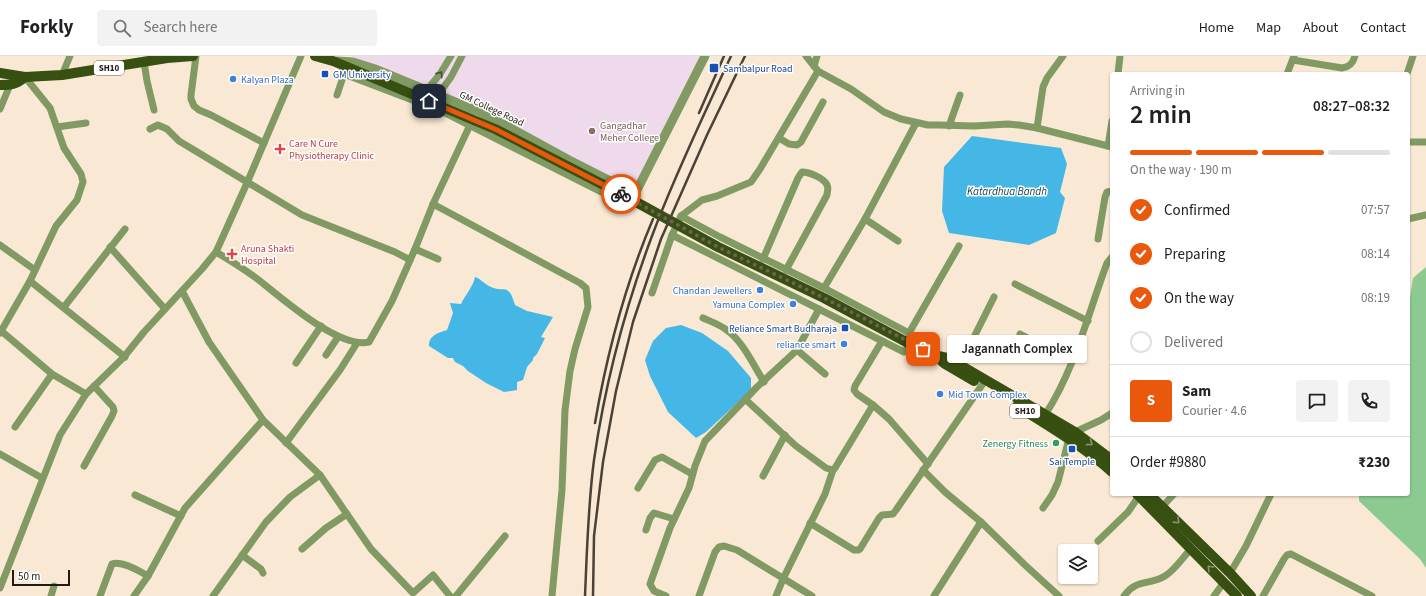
<!DOCTYPE html>
<meta charset="utf-8">
<style>
:root{--surface:#fff;--page:#f2f2f2;--text:#202124;--muted:#757577;--line:#e0e0e0;--accent:#ea580c}
body{margin:0;font-family:"Source Sans 3",sans-serif;background:var(--page);color:var(--text);height:100vh;display:flex;flex-direction:column;font-size:15px;white-space:nowrap}
*{box-sizing:border-box;margin:0}
p{font-size:13px;color:var(--muted)}
.icon{flex:none;width:22px;height:22px;fill:none;stroke:currentColor;stroke-width:2;stroke-linecap:round;stroke-linejoin:round}
.map{position:relative;flex:1;overflow:hidden}
.drawer{position:absolute;left:1110px;top:16px;width:300px;height:424px;display:flex;flex-direction:column;background:var(--surface);border-radius:4px;box-shadow:0 1px 3px #0004}
.drawer>*{flex:none}
.fabs{position:absolute;left:1058px;top:488px;display:grid;gap:8px}
.fabs a{display:grid;place-items:center;width:40px;height:40px;border-radius:4px;background:var(--surface);box-shadow:0 1px 3px #0004;font-size:20px}
.scale{position:absolute;left:12px;bottom:10px;width:58px;box-sizing:border-box;padding-left:4px;border:2px solid #211b13;border-top:0;font-size:11px;line-height:14px;white-space:nowrap;color:#211b13;-webkit-text-stroke:3px #fff;paint-order:stroke}
.pin{position:absolute;display:grid;place-items:center;width:34px;height:34px;color:#fff;margin:-17px;border-radius:8px;box-shadow:0 2px 6px #0006}
.courier{position:absolute;display:grid;place-items:center;width:40px;height:40px;margin:-20px;border:3px solid #ea580c;border-radius:50%;background:#fff;color:#222;box-shadow:0 1px 5px #0007}
.bubble{position:absolute;height:28px;border-radius:4px;background:var(--surface);box-shadow:0 1px 3px #0004;font-size:13px;font-weight:600;line-height:28px;text-align:center}
.overview em{font-style:normal;font-weight:600}
.overview div{display:flex;flex-direction:column-reverse}
.overview{display:flex;align-items:center;justify-content:space-between;height:68px;padding:0 20px}
h1{font-size:26px;font-weight:600;line-height:30px}
.bar{display:grid;grid-template-columns:repeat(4,1fr);gap:6px 4px;align-content:center;height:48px;padding:0 20px}
.bar i{height:5px;border-radius:3px;background:var(--line)}
.bar .selected{background:var(--accent)}
.bar p{grid-column:span 4}
.line{display:flex;align-items:center;gap:10px;padding:0 20px;border-top:1px solid var(--line)}
.line div{flex:1}
.round{display:grid;place-items:center;flex:none;width:42px;height:42px;border-radius:4px;background:var(--page)}
ol{padding:0 20px;list-style:none}
li{display:flex;align-items:center;gap:12px;height:44px}
li p{margin-inline-start:auto}
li .icon{padding:4px;border-radius:50%;background:var(--accent);color:#fff;stroke-width:4}
li:last-child{color:var(--muted)}
li i{width:22px;height:22px;border:2px solid var(--line);border-radius:50%}
header{display:flex;align-items:center;gap:24px;box-sizing:border-box;height:56px;padding:0 20px;background:var(--surface);border-bottom:1px solid var(--line)}
header strong{font-size:19px}
nav{display:flex;gap:22px;margin-inline-start:auto;font-size:14px}
.search{width:280px;height:36px;background:var(--page);display:flex;align-items:center;gap:10px;box-sizing:border-box;padding:0 14px;border-radius:4px;color:var(--muted);font-size:15px}
.map>svg:first-child{display:block}
</style>
<header>
<strong>Forkly</strong>
<div class="search"><svg class="icon" aria-label="search" viewBox="0 0 24 24"><circle cx="10" cy="10" r="6"/><path d="M15 15l6 6"/></svg>Search here</div>
<nav><a>Home</a><a>Map</a><a>About</a><a>Contact</a></nav>
</header>
<div class="map">
<svg width="1426" height="540" viewBox="0 0 1426 540">
<rect width="100%" height="100%" fill="#f9e8d3"/>
<path fill="#eedaea" d="M351 0H699L632 135 624 128Z"/>
<path fill="#8cca91" d="M1426 211V512L1420 503 1359 445V438H1408V255L1413 222Z"/>
<g fill="#44b7e6">
<path d="M972 80 1061 92 1067 108 1060 136 1065 142 1056 177 1029 189 949 177 942 155 944 111Z"/>
<path d="M475 221C481 223 483 227 489 230 504 238 508 225 515 249L527 255 553 261 541 281 545 282 537 298 533 302V304L527 311 523 324 517 326V334L504 336 486 327 468 315 463 310 455 306 453 302H448L429 290C429 279 438 277 447 274L453 257 450 247 461 248C465 239 473 231 475 221Z"/>
<path d="M681 269 702 277 728 295 751 322V334L706 376 696 382 668 356 650 320 645 304 653 285 666 272Z"/>
</g>
<g fill="none" stroke-linecap="round" stroke-linejoin="round">
<g stroke="#819963" stroke-width="7">
<path d="M196 0 191 39V43L194 50 199 54 211 59 264 87"/>
<path d="M806 0 818 15 851 33 884 56 901 63 928 69H939L974 70 1008 68 1019 69 1037 72 1112 91"/>
<path d="M1293 4 1342 12C1350 11 1353 7 1355 0"/>
<path d="M144 6 147 25 154 54"/>
<path d="M342 10 344 18 441 55 611 141"/>
<path d="M814 10 817 0"/>
<path d="M1118 18 1120 0"/>
<path d="M1287 18 1294 0"/>
<path d="M1407 18 1413 0"/>
<path d="M62 19 70 0"/>
<path d="M427 34 440 18 451 0"/>
<path d="M337 39 344 18"/>
<path d="M438 39 451 21 462 0"/>
<path d="M0 53 10 29"/>
<path d="M949 70 960 39"/>
<path d="M57 71 86 67"/>
<path d="M1037 72 1043 31 1047 22 1063 0"/>
<path d="M150 73 158 69 167 73 179 85 302 159 395 196 410 204"/>
<path d="M779 82 789 88 797 89 801 86 823 46"/>
<path d="M1408 86H1426"/>
<path d="M1108 90 1112 65"/>
<path d="M433 148 580 227 586 232 588 251 575 293 570 315 565 354 562 434 552 540"/>
<path d="M681 160 720 181 824 232 909 277 910 288 904 296 672 179Z"/>
<path d="M681 160 702 144 717 140 751 126 760 113 818 15"/>
<path d="M865 163 898 185"/>
<path d="M1408 163 1426 159"/>
<path d="M1098 183 1105 141 1107 136 1112 135"/>
<path d="M0 189 35 214"/>
<path d="M110 191 165 253"/>
<path d="M415 193 438 203"/>
<path d="M216 196C231 205 246 214 260 225 283 243 339 293 369 286L392 245 415 193 433 148 470 69"/>
<path d="M763 203 798 122 802 116C809 116 824 122 827 129 829 133 827 135 827 139L786 214"/>
<path d="M30 225 125 301"/>
<path d="M1015 228 1088 265"/>
<path d="M824 232 865 163 916 67"/>
<path d="M182 235 209 286 263 364 320 419 371 493 413 537 433 519 450 540"/>
<path d="M652 237 672 179"/>
<path d="M64 251 125 173"/>
<path d="M703 262C712 266 721 269 728 275 743 286 754 310 764 326"/>
<path d="M0 274 52 318 86 338"/>
<path d="M0 277 30 225 56 170 77 144 83 126 81 118 64 92 50 52 25 21"/>
<path d="M909 277 959 190"/>
<path d="M1020 278 1072 305"/>
<path d="M882 285 855 330 854 334 857 338 873 349 889 363 928 408"/>
<path d="M797 294 825 318"/>
<path d="M326 299 338 281"/>
<path d="M296 307 321 270"/>
<path d="M960 309 994 241"/>
<path d="M745 343 796 390 826 412 833 414 835 412 873 349"/>
<path d="M1045 359C1075 313 1088 258 1107 207L1112 201"/>
<path d="M15 371 52 318"/>
<path d="M286 387 340 314 357 287"/>
<path d="M0 398 42 422"/>
<path d="M84 410 112 360 114 355 113 351 94 330"/>
<path d="M923 414 945 436 981 466 1025 509 1059 540"/>
<path d="M763 420 785 379"/>
<path d="M638 432 655 404 662 401 692 418"/>
<path d="M135 439 181 460"/>
<path d="M1162 451 1174 438"/>
<path d="M1043 452 1052 439 1058 426 1069 382 1075 376 1101 364 1112 357"/>
<path d="M810 467 854 494H858L860 493 879 462 882 459 893 458 896 454 982 329"/>
<path d="M646 474 650 462 654 457 674 463"/>
<path d="M1098 485 1128 456 1139 440"/>
<path d="M302 493 326 472 347 458"/>
<path d="M242 499 261 513 263 517"/>
<path d="M1230 517 1246 490 1271 438"/>
<path d="M0 532 60 379 86 338 123 302 144 276 202 213 216 196 247 127 301 0"/>
<path d="M51 540 54 530"/>
<path d="M100 540 112 508C122 504 139 515 148 520"/>
<path d="M134 540 148 520 185 452 263 364"/>
<path d="M213 540 266 466 290 441 320 419"/>
<path d="M456 540 505 480"/>
<path d="M666 540 654 535 650 528 670 472 689 432 695 410 705 385 757 331 797 294 819 253"/>
<path d="M699 540 715 496 719 491 724 490 737 494 812 540"/>
<path d="M776 540 783 523 825 438 833 414"/>
<path d="M934 540 981 466"/>
<path d="M1124 540C1137 522 1149 530 1165 520 1175 514 1183 501 1191 493"/>
<path d="M1214 540 1224 526"/>
<path d="M1263 540 1284 503 1287 499 1291 498 1372 540"/>
</g>
<path stroke="#819963" stroke-width="9" d="M337 5 353 6 375 13 477 55 496 64 569 104 632 136 637 134 705 0"/>
<g stroke="#374f10" stroke-width="10">
<path d="M315 0 333 5 495 73 627 141 718 191 824 242 910 288 935 299 948 302 1075 376 1112 404"/>
<path d="M0 17 25 21 62 19 167 2 193 0"/>
<path d="M0 29C11 29 17 28 25 21"/>
<path d="M936 300 945 308 974 325"/>
<path d="M1017 350C1050 371 1083 390 1112 416"/>
<path d="M1137 438 1237 540"/>
<path d="M1149 438 1230 517 1251 540"/>
</g>
<g stroke="#4a4237" stroke-width="2.5">
<path d="M699 57 724 0"/>
<path d="M595 367C607 297 625 229 653 163"/>
<path d="M585 540C587 495 588 449 594 404 605 328 625 252 652 180 675 118 704 59 731 0"/>
<path d="M593 540 594 480 603 406 616 335 633 266 661 183 707 79 745 0"/>
</g>
</g>
<defs><path id="oneway-chevron" d="M-2-3.5L2.5 0L-2 3.5" fill="none" stroke-width="1.6" stroke-linecap="round" stroke-linejoin="round"/></defs>
<use stroke="#474d33" href="#oneway-chevron" transform="translate(440 18) rotate(-55)"/>
<g stroke="#879570">
<use href="#oneway-chevron" transform="translate(1090 387) rotate(36)"/>
<use href="#oneway-chevron" transform="translate(1177 465) rotate(44)"/>
<use href="#oneway-chevron" transform="translate(1210 512) rotate(-135)"/>
</g>
<g fill="none" stroke-linecap="round" stroke-linejoin="round">
<path stroke="#6d6356" stroke-width="4" stroke-dasharray="0 7.2" d="M621 138 718 191 824 242 923 293"/>
<path stroke="#ea580c" stroke-width="5" d="M429 45 495 73 621 138"/>
</g>
<g fill="#1a4fb4" stroke="#fff" stroke-width="1.5">
<rect x="709" y="7" width="10" height="10" rx="2"/>
<rect x="321" y="14" width="8" height="8" rx="2"/>
<rect x="841" y="268" width="8" height="8" rx="2"/>
<rect x="1068" y="389" width="8" height="8" rx="2"/>
</g>
<g fill="#3f7fe0" stroke="#fff" stroke-width="1.5">
<circle cx="233" cy="23" r="4"/>
<circle cx="760" cy="234" r="4"/>
<circle cx="793" cy="248" r="4"/>
<circle cx="844" cy="288" r="4"/>
<circle cx="940" cy="338" r="4"/>
</g>
<circle fill="#8d6e63" stroke="#fff" stroke-width="1.5" cx="592" cy="75" r="4"/>
<g fill="#e0444e" stroke="#fff" stroke-width="1.5">
<path d="M278 87h4v4h4v4h-4v4h-4v-4h-4v-4h4z"/>
<path d="M230 192h4v4h4v4h-4v4h-4v-4h-4v-4h4z"/>
</g>
<circle fill="#2e9e5b" stroke="#fff" stroke-width="1.5" cx="1056" cy="387" r="4"/>
<g text-anchor="middle" stroke-width="3" stroke-linejoin="round" paint-order="stroke">
<g fill="#fff" stroke="#645f5a" stroke-width="1">
<rect x="94" y="5" width="30" height="14" rx="3"/>
<rect x="1010" y="348" width="30" height="14" rx="3"/>
</g>
<g font-size="9" font-weight="bold" fill="#211b13">
<text x="109" y="15">SH10</text>
<text x="1025" y="358">SH10</text>
</g>
<g font-size="10" fill="#164399" stroke="#fff" text-anchor="start">
<text x="723" y="16">Sambalpur Road</text>
<text x="333" y="22">GM University</text>
<text x="837" y="276" text-anchor="end">Reliance Smart Budharaja</text>
<text x="1072" y="409" text-anchor="middle">Sai Temple</text>
</g>
<g font-size="10" fill="#366cbe" stroke="#fff" text-anchor="end">
<text x="241" y="27" text-anchor="start">Kalyan Plaza</text>
<text x="752" y="238">Chandan Jewellers</text>
<text x="785" y="252">Yamuna Complex</text>
<text x="836" y="292">reliance smart</text>
<text x="948" y="342" text-anchor="start">Mid Town Complex</text>
</g>
<g font-size="10" fill="#211b13" stroke="#fff">
<text transform="translate(492 52) rotate(25)" y="4">GM College Road</text>
</g>
<g font-size="10" fill="#785e54" stroke="#fff" text-anchor="start">
<text x="600" y="73">Gangadhar<tspan x="600" dy="12">Meher College</tspan></text>
</g>
<g font-size="10" fill="#be3a42" stroke="#fff" text-anchor="start">
<text x="289" y="91">Care N Cure<tspan x="289" dy="12">Physiotherapy Clinic</tspan></text>
<text x="241" y="196">Aruna Shakti<tspan x="241" dy="12">Hospital</tspan></text>
</g>
<g font-size="10" fill="#27864d" stroke="#fff" text-anchor="end">
<text x="1048" y="391">Zenergy Fitness</text>
</g>
<g font-size="11" font-style="italic" fill="#093c4f" stroke="#fff">
<text x="1007" y="139">Katardhua Bandh</text>
</g>
</g>
</svg>
<div class="fabs">
<a><svg class="icon" aria-label="layers" viewBox="0 0 24 24"><path d="M12 4l9 5-9 5-9-5zM3 14l9 5 9-5"/></svg></a>
</div>
<div class="scale">50 m</div>
<div class="pin" style="left:923px;top:293px;background:#ea580c"><svg class="icon" aria-label="bag" viewBox="0 0 24 24"><path d="M5 8h14l-1 12H6zM9 8a3 3 0 0 1 6 0"/></svg></div>
<div class="pin" style="left:429px;top:45px;background:#1f2937"><svg class="icon" aria-label="home" viewBox="0 0 24 24"><path d="M3 11l9-7 9 7M6 9v11h12V9"/></svg></div>
<div class="courier" style="left:621px;top:138px"><svg class="icon" aria-label="bike" viewBox="0 0 24 24"><circle cx="6" cy="16" r="4"/><circle cx="18" cy="16" r="4"/><path d="M6 16l4-8h5l3 8M10 8l3 8H6M13 5h3"/></svg></div>
<div class="bubble" style="left:947px;top:279px;width:140px">Jagannath Complex</div>
<section class="drawer">
<div class="overview"><div><h1>2 min</h1><p>Arriving in</p></div><em>08:27–08:32</em></div>
<div class="bar"><i class="selected"></i><i class="selected"></i><i class="selected"></i><i></i><p>On the way · 190 m</p></div>
<ol>
<li><svg class="icon" aria-label="check" viewBox="0 0 24 24"><path d="M5 12l5 5 9-10"/></svg>Confirmed<p>07:57</p></li>
<li><svg class="icon" aria-label="check" viewBox="0 0 24 24"><path d="M5 12l5 5 9-10"/></svg>Preparing<p>08:14</p></li>
<li><svg class="icon" aria-label="check" viewBox="0 0 24 24"><path d="M5 12l5 5 9-10"/></svg>On the way<p>08:19</p></li>
<li><i></i>Delivered</li>
</ol>
<div class="line" style="height:72px"><b class="round" style="background:var(--accent);color:#fff">S</b><div><b>Sam</b><p>Courier · 4.6</p></div><a class="round"><svg class="icon" aria-label="chat" viewBox="0 0 24 24"><path d="M4 5h16v11H9l-5 4z"/></svg></a><a class="round"><svg class="icon" aria-label="phone" viewBox="0 0 24 24"><path d="M5 4h4l2 5-3 2q2 4 5 5l2-3 5 2v4C11 20 4 13 5 4z"/></svg></a></div>
<div class="line" style="height:52px"><div>Order #9880</div><b>₹230</b></div>
</section>
</div>
